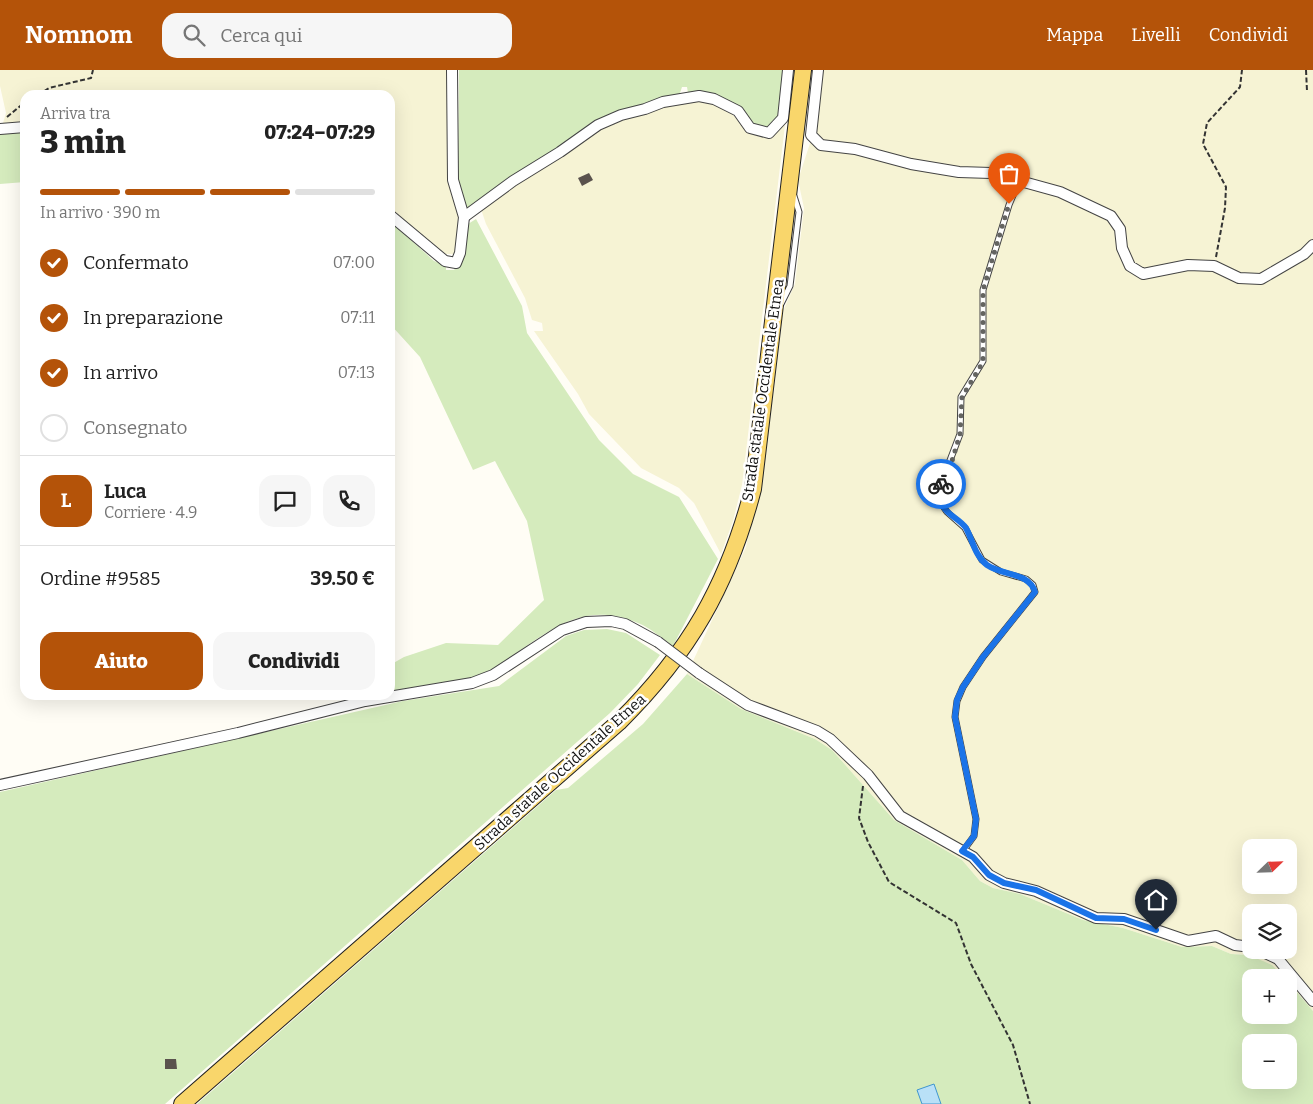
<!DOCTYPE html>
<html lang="it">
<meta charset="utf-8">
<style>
:root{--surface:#fff;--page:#f6f6f6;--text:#222;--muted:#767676;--line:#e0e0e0;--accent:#b45309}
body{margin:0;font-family:Bitter,serif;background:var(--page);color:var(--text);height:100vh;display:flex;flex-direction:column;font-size:19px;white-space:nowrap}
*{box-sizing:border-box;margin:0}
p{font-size:16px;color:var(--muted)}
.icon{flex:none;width:28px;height:28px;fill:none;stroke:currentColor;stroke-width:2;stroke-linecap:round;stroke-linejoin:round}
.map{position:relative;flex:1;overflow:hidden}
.drawer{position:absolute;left:20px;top:20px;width:375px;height:610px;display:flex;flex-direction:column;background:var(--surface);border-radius:15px;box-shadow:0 5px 20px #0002}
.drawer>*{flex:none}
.needle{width:32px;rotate:67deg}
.fabs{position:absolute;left:1242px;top:769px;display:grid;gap:10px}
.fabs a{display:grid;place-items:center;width:55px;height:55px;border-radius:10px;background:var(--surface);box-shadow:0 5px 20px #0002;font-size:25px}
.pin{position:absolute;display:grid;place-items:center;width:42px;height:42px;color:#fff;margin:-51px -21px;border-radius:50% 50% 50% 0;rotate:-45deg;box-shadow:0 0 5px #0007}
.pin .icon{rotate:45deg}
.courier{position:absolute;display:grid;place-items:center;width:50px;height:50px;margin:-25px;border:4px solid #1a73e8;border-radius:50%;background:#fff;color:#222;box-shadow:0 1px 6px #0007}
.head em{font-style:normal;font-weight:800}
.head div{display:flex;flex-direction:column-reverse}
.head{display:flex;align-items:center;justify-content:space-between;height:85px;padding:0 20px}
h1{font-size:32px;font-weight:800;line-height:38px}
.bar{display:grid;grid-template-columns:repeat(4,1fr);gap:8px 5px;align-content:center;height:60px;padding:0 20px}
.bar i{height:6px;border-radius:4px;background:var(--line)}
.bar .active{background:var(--accent)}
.bar p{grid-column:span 4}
.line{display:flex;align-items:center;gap:12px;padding:0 20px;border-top:1px solid var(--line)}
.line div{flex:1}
.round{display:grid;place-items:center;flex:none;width:52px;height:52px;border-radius:15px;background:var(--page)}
ol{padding:0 20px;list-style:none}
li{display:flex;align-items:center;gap:15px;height:55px}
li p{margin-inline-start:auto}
li .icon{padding:5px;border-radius:50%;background:var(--accent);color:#fff;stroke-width:4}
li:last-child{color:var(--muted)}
li i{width:28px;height:28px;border:2px solid var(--line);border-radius:50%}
.primary-button{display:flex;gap:10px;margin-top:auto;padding:10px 20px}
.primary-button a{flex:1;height:58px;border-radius:15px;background:var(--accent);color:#fff;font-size:20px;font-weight:800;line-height:58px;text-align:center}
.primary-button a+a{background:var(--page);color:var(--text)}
header{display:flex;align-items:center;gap:30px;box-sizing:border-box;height:70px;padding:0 25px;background:var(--accent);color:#fff}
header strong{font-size:24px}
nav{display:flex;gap:28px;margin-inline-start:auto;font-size:18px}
.search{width:350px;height:45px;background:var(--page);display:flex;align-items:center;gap:12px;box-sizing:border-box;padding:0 18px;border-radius:15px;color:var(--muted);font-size:19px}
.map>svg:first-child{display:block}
</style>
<header>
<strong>Nomnom</strong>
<div class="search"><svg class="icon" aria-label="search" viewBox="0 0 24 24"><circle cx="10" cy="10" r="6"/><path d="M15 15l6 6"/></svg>Cerca qui</div>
<nav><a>Mappa</a><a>Livelli</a><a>Condividi</a></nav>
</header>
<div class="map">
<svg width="1313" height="1034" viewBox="0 0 1313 1034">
<rect width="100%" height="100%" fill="#fffdf5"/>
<g fill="#f6f3d4" fill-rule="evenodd">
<path d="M0 0H449L450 113 458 146 455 184H446L390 139V25H25V52L3 53 6 43 0 16Z"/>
<path d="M822 0H1313V941L1289 913V908L1284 907 1279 901 1249 885 1231 884 1212 876 1182 877 1123 858 1083 850 1020 824 993 818 980 811 962 790 894 750 832 680 815 669 741 639 687 604 746 477 774 321 783 241 795 214 804 138 798 110 814 61ZM1251 778H1289V815H1251ZM1251 842H1289V880H1251Z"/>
<path d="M706 30 732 44 750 63 760 67H770L785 55 742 415 733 451 721 484 694 433 679 418 641 398 589 344 578 324 534 261H543L542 253 532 250 525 228 486 154 481 139 516 113 609 53 664 35Z"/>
</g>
<g fill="#d5ebbd" fill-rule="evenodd">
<path d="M459 0H785C783 20 786 49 765 58L756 56 741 39 688 23 687 17H682L679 26 609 45 470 138H466L458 113Z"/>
<path d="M25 60V112L0 114V63Z"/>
<path d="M476 149 522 236 527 263 599 370 633 404 679 427 718 489 673 576C662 568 650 558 638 553 569 523 532 582 476 607L390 621V595L404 587 446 573 498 575 544 530 527 451 495 391 473 400 420 287 390 254V151L434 191 446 195V200H454L464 188 468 154Z"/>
<path d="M607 559 626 563 660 585 638 614 610 643 165 1034H0V722L403 631 499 616 566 566 584 560Z"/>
<path d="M687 604 741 639 815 669 832 680 894 750 962 790 980 811 993 818 1020 824 1083 850 1123 858 1182 877 1212 876 1231 884 1249 885 1272 895 1284 907 1251 908V945H1289V913L1313 941V1034H197L556 720 568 718 643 654ZM1251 972H1289V1010H1251Z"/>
</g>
<path fill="#b9e0f7" stroke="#3f96cf" d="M934 1014 941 1034H922L917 1020Z"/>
<g fill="#5a524d">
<path d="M589 103 593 110 582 116 578 108Z"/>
<path d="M165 989H176L177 999H165Z"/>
</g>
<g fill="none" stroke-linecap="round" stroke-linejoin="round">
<g stroke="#444" stroke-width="7">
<g id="service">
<path d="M781 234 790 216 799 142 794 126"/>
<path d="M963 781 974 766 976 749 955 647 957 631 963 617 983 587 1035 522 1033 515 1026 509 1001 502 982 490 965 458 947 442 941 433V414L960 364 961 327 983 291V220L1009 135 1019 111"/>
</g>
</g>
<g stroke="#444" stroke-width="12">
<g id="minor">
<path d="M818 0 811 65 821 75 855 79 911 94 959 102 991 103 1060 122 1111 146 1120 159 1122 178 1130 196 1143 204 1188 195 1214 196 1239 208 1261 209 1304 184 1313 175"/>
<path d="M0 59 25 57"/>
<path d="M390 145 445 191 456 193 460 183 464 147 453 110 452 0"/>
<path d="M464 147 513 111 560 82 598 55 621 45 645 39 663 32 699 26 714 29 738 41 750 58 769 63 783 48 788 0"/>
<path d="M699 603 748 635 817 661 830 669 868 705 900 746 973 787 989 805 1004 813 1036 821 1096 848 1124 849 1188 871 1216 866 1235 875 1251 877"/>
<path d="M0 715 238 663 365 631 472 613 493 605 562 560 586 552 611 551 625 554 658 572"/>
<path d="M1259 880 1278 889 1313 931"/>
</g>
</g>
<g stroke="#222" stroke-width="18">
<path id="primary" d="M182 1034 619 652C689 583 728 515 753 419L803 0"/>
</g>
<g stroke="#333" stroke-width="2" stroke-dasharray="5 2.5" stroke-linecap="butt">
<path d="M1306 0 1307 21"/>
<path d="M38 25 49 18 91 8 93 0"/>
<path d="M7 47 25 32"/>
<path d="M1216 187 1225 138 1226 117 1203 74 1207 53 1240 17 1242 0"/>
<path d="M863 716 859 748 868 772 889 812 956 853 971 894 1013 975 1030 1034"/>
</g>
<use href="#service" stroke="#fff" stroke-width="5"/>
<use href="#minor" stroke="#fff" stroke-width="10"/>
<use href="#primary" stroke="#f9d66b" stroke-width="16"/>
<g stroke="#444" stroke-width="12" stroke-linecap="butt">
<path id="minor-bridge" d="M658 572 699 603"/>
</g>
<use href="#minor-bridge" stroke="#fff" stroke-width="10"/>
</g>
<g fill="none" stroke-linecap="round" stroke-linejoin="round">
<path stroke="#646461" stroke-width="5" stroke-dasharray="0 9" d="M941 414 952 391 960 364 962 327 983 292V220L1009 134"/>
<path stroke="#1a73e8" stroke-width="6" d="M941 414C941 420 939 428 941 433 946 445 959 448 966 458 973 471 975 486 987 495 1003 506 1029 502 1035 522L983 587 963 617 957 630 955 647 976 749 974 766 962 781 973 787 989 805 1004 813 1036 820 1096 848 1124 849 1156 860"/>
</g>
<g text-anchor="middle" stroke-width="5" stroke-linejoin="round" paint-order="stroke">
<g font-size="15" fill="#111" stroke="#fff">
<text transform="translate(763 320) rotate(-82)" y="5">Strada statale Occidentale Etnea</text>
<text transform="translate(560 702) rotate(-42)" y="5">Strada statale Occidentale Etnea</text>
</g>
</g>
</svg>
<div class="fabs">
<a><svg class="needle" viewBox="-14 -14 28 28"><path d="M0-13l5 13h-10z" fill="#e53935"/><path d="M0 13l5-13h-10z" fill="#767676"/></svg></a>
<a><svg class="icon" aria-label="layers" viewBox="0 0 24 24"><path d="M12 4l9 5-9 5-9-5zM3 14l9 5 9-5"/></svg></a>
<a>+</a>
<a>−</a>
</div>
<div class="pin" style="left:1009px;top:134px;background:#ea580c"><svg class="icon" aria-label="bag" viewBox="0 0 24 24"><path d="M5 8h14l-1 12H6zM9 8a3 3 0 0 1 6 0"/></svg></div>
<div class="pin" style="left:1156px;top:860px;background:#1f2937"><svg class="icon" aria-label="home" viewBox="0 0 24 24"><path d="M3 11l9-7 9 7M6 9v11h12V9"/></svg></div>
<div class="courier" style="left:941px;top:414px"><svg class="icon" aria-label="bike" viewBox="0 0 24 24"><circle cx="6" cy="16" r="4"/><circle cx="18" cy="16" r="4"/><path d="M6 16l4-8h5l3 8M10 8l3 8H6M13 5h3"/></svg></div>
<section class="drawer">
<div class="head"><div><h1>3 min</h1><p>Arriva tra</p></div><em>07:24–07:29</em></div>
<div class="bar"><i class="active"></i><i class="active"></i><i class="active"></i><i></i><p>In arrivo · 390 m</p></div>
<ol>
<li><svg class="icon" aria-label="check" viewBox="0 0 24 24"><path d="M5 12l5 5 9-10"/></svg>Confermato<p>07:00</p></li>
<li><svg class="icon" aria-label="check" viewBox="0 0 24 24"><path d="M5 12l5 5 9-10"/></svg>In preparazione<p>07:11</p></li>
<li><svg class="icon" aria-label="check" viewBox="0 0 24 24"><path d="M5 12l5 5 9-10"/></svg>In arrivo<p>07:13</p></li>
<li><i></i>Consegnato</li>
</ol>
<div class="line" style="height:90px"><b class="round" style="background:var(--accent);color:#fff">L</b><div><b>Luca</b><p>Corriere · 4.9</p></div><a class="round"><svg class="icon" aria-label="chat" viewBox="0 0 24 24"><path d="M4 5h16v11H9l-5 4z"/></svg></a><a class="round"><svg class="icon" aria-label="phone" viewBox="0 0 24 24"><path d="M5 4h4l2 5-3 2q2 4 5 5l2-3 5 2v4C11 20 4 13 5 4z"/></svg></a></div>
<div class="line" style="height:65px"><div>Ordine #9585</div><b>39.50 €</b></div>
<div class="primary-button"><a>Aiuto</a><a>Condividi</a></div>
</section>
</div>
